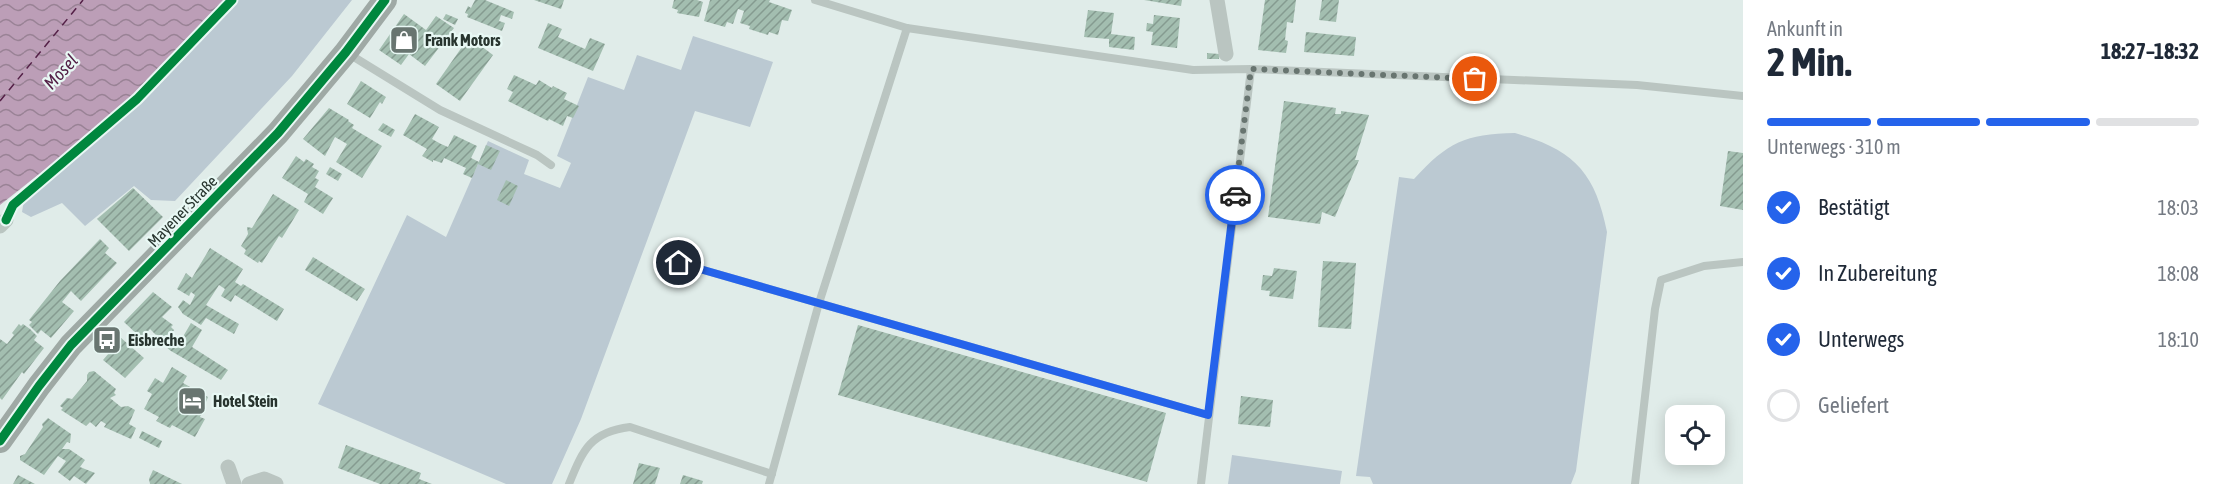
<!DOCTYPE html>
<html lang="de">
<meta charset="utf-8">
<style>
:root{--surface:#fff;--page:#f6f6f7;--text:#1f2937;--muted:#747a83;--line:#e0e1e3;--accent:#2563eb}
body{margin:0;font-family:"Asap Condensed",sans-serif;background:var(--page);color:var(--text);height:100vh;display:flex;flex-direction:column;font-size:22px;white-space:nowrap}
*{box-sizing:border-box;margin:0}
p{font-size:20px;color:var(--muted)}
.icon{flex:none;width:33px;height:33px;fill:none;stroke:currentColor;stroke-width:2;stroke-linecap:round;stroke-linejoin:round}
.map{position:relative;flex:1;overflow:hidden}
.sheet{display:flex;flex-direction:column;background:var(--surface);width:480px}
.sheet>*{flex:none}
.controls{position:absolute;left:1665px;top:405px;display:grid;gap:12px}
.controls a{display:grid;place-items:center;width:60px;height:60px;border-radius:12px;background:var(--surface);box-shadow:0 3px 15px #0003;font-size:30px}
.pin{position:absolute;display:grid;place-items:center;width:51px;height:51px;color:#fff;margin:-26px;border:3px solid #fff;border-radius:50%;box-shadow:0 2px 6px #0007}
.courier{position:absolute;display:grid;place-items:center;width:60px;height:60px;margin:-30px;border:4px solid #2563eb;border-radius:50%;background:#fff;color:#222;box-shadow:0 2px 8px #0007}
.head em{font-style:normal;font-weight:700}
.head div{display:flex;flex-direction:column-reverse}
.head{display:flex;align-items:center;justify-content:space-between;height:102px;padding:0 24px}
h1{font-size:39px;font-weight:700;line-height:45px}
.bar{display:grid;grid-template-columns:repeat(4,1fr);gap:9px 6px;align-content:center;height:72px;padding:0 24px}
.bar i{height:8px;border-radius:4px;background:var(--line)}
.bar .active{background:var(--accent)}
.bar p{grid-column:span 4}
ol{padding:0 24px;list-style:none}
li{display:flex;align-items:center;gap:18px;height:66px}
li p{margin-inline-start:auto}
li .icon{padding:6px;border-radius:50%;background:var(--accent);color:#fff;stroke-width:4}
li:last-child{color:var(--muted)}
li i{width:33px;height:33px;border:3px solid var(--line);border-radius:50%}
main{display:flex;flex:1;min-height:0}
.map>svg:first-child{display:block}
</style>
<main>
<div class="map">
<svg width="1743" height="484" viewBox="0 0 1743 484">
<defs>
<pattern id="water-waves" width="16" height="10" patternUnits="userSpaceOnUse" patternTransform="scale(1.5)"><rect width="16" height="10" fill="#bc9eb7"/><path d="M0 5q4-4 8 0t8 0" fill="none" stroke="#998295"/></pattern>
<pattern id="building-hatch" width="6" height="6" patternUnits="userSpaceOnUse" patternTransform="scale(1.5)"><rect width="6" height="6" fill="#a3beb0"/><path d="M-1 1l2-2M0 6l6-6M5 7l2-2" fill="none" stroke="#859b90"/></pattern>
</defs>
<rect width="100%" height="100%" fill="#e0ece9"/>
<g fill="#bbc9d2">
<path d="M236 0H352L292 76 175 201 151 200 134 186 85 226 62 203 31 217 22 212 24 200C100 139 172 74 236 0Z"/>
<path d="M693 36 773 62 750 127 695 111 581 419 552 484H506L318 404 407 215 446 237 488 141 529 160 524 174 560 188 571 163 557 156 588 77 624 90 637 55 681 70Z"/>
<path d="M1515 133C1574 150 1595 172 1607 232L1576 471 1571 484H1373L1370 477 1356 476 1399 177 1414 179C1448 142 1465 134 1515 133Z"/>
<path d="M1232 455 1342 471 1340 484H1228Z"/>
</g>
<path fill="url(#water-waves)" d="M0 0H228C163 79 80 142 0 205Z"/>
<g fill="none" stroke-linecap="round" stroke-linejoin="round">
<path stroke="#542047" stroke-width="1.5" stroke-dasharray="8 6" stroke-linecap="butt" d="M0 101 83 0"/>
</g>
<g fill="url(#building-hatch)">
<path d="M475 0H485L514 12 512 19 501 15 499 21 505 23 502 31 467 17 468 14 465 13 468 6 471 8Z"/>
<path d="M534 0H564L561 9Z"/>
<path d="M674 0H697L703 2 699 17 677 13 678 10 672 8Z"/>
<path d="M710 0H770L769 2 792 10 788 21 782 20 778 35 769 32 768 35 749 29 750 26 740 23 744 11 738 9 733 24 727 22 725 27 704 21Z"/>
<path d="M1144 0H1182L1181 6Z"/>
<path d="M1265 0H1296L1293 23 1287 22 1285 40 1288 41 1286 53 1258 50Z"/>
<path d="M1322 0H1339L1336 22 1319 20Z"/>
<path d="M1088 10 1114 13 1111 34 1135 37 1134 50 1109 47V39L1084 37Z"/>
<path d="M404 14 426 30 436 16 454 28 425 66 409 54 401 65 379 50Z"/>
<path d="M446 14 458 19 455 25 443 19Z"/>
<path d="M1154 15 1180 18 1177 48 1151 45 1153 32 1146 31 1147 23 1153 24Z"/>
<path d="M548 23 562 29 558 37 585 49 590 38 605 44 593 71 538 48Z"/>
<path d="M1306 32 1356 37 1354 56 1304 52Z"/>
<path d="M469 37 493 55 460 101 436 84Z"/>
<path d="M1207 53 1219 54V59H1207Z"/>
<path d="M514 75 536 85 539 80 552 88 553 86 567 93 564 99 579 106 573 118 567 116 563 126 549 119 548 121 508 101 513 92 507 89Z"/>
<path d="M361 81 386 97 382 104 380 102 370 118 347 104Z"/>
<path d="M1284 101 1336 108 1335 114H1341V111L1369 115 1355 160H1359L1335 217 1322 212 1320 224 1268 217Z"/>
<path d="M329 108 349 120 348 121 354 125 352 128 382 146 362 178 336 162 347 144 335 137 325 156 303 139Z"/>
<path d="M415 114 439 127 432 139 441 144 448 147 454 135 477 146 471 158 479 162 486 145 500 151 491 170 478 164 472 178 463 174 466 168 444 158 442 163 433 160V162L422 156 427 149 403 135Z"/>
<path d="M383 123 395 130 391 137 378 130Z"/>
<path d="M1728 151 1743 153V210L1720 206Z"/>
<path d="M296 156 304 162 306 159 314 164 312 167 319 171 315 178 319 180 315 187 333 198 323 214 304 202 308 194 282 178Z"/>
<path d="M330 167 342 174 338 181 326 174Z"/>
<path d="M506 180 518 186 509 206 497 200Z"/>
<path d="M133 188 163 217 129 251 97 219Z"/>
<path d="M273 194 299 210 282 238 279 236 262 263 259 261 258 263 244 254 246 250 241 246 248 234 247 227 252 228Z"/>
<path d="M100 239 109 248 105 253 117 263 81 301 71 291 62 302 74 311 51 338 41 330 38 334 29 325 32 322 29 320 60 281Z"/>
<path d="M210 248 243 269 235 282 241 286 243 284 284 309 277 321 235 295 231 302 221 296 225 289 219 285 206 305 239 324 234 334 206 318 201 325 183 314 178 307 183 300 190 305 195 295 191 292 189 296 177 289 186 273 192 278Z"/>
<path d="M313 257 365 289 357 301 305 270Z"/>
<path d="M1323 261 1356 263 1351 329 1318 327Z"/>
<path d="M1274 268 1297 271 1293 299 1269 296 1270 291 1261 290 1263 275 1272 276Z"/>
<path d="M153 292 172 307 162 317 173 325 171 327 174 330 172 333 174 336 181 340 191 323 202 330 192 347 228 370 221 380 171 351 158 341 160 339 150 329 142 339 124 322Z"/>
<path d="M19 324 21 326 23 324 30 329 37 336 34 340 44 348 24 374 22 372 2 400 0 398V339L7 344 14 335 12 333Z"/>
<path d="M858 325 1166 413 1147 482 838 395Z"/>
<path d="M120 337 144 358 125 378 103 360 109 353 106 350Z"/>
<path d="M172 367 187 376 183 383 208 397 200 417 205 419 195 437 172 425 170 428 156 421 159 417 144 409 152 394 147 391 155 378 163 383Z"/>
<path d="M94 371 116 389 114 393 116 395 110 398 121 407 128 406 135 410 129 424 136 428 131 439 104 427 106 424 101 421 96 427 90 422 86 426 61 410 63 408 60 406 67 398 72 399 87 381V375L89 372Z"/>
<path d="M1241 396 1273 400 1270 427 1238 424Z"/>
<path d="M48 418 71 434 70 443 67 442 62 449H69L85 460 80 467 95 473 86 484 74 476 70 481 58 472 66 461 58 456 44 475 20 460V456L25 454 43 427 42 424Z"/>
<path d="M142 431 162 441 159 448 139 438Z"/>
<path d="M346 445 421 473 419 479 432 484H380L338 468Z"/>
<path d="M639 463 660 468 655 484H633Z"/>
<path d="M153 470 182 484H150L149 479Z"/>
<path d="M18 475 35 484H13Z"/>
<path d="M683 475 703 481 702 484H680Z"/>
</g>
<g fill="none" stroke-linecap="round" stroke-linejoin="round">
<g stroke="#bac5c1" stroke-width="8">
<path d="M815 0 907 28 1193 70 1251 69 1637 85 1743 96"/>
<path d="M349 54 440 110 537 155 551 165"/>
<path d="M679 263 1208 415"/>
<path d="M569 484C583 450 590 432 630 427L772 474"/>
<path d="M769 484 819 303 907 28"/>
<path d="M1201 484 1251 69"/>
<path d="M1635 484 1655 309 1661 280 1704 266 1743 262"/>
</g>
<g stroke="#bac5c1" stroke-width="15">
<path d="M1217 0 1226 54"/>
<path d="M0 226 6 220"/>
<path d="M228 467 234 484"/>
<path d="M249 484 264 479 276 484"/>
</g>
<path stroke="#9fa9a5" stroke-width="24" d="M0 441 39 386 71 345 278 133 346 52 385 0"/>
<g stroke="#e8f8f4" stroke-width="13">
<g id="cycleway">
<path d="M6 220 13 205 137 99 232 0"/>
<path d="M0 441 39 386 71 345 278 133 346 52 385 0"/>
</g>
</g>
<use href="#cycleway" stroke="#00873e" stroke-width="9"/>
</g>
<g fill="none" stroke-linecap="round" stroke-linejoin="round">
<path stroke="#687570" stroke-width="6" stroke-dasharray="0 10.8" d="M1235 195 1251 69 1475 79"/>
<path stroke="#2563eb" stroke-width="8" d="M679 263 1208 415 1235 195"/>
</g>
<defs>
<g id="shop-square" transform="scale(1.5)"><rect x="-9" y="-9" width="18" height="18" rx="4" fill="#687570" stroke="#e8f8f4"/><path d="M-5-2.5h2.3a2.7 3.5 0 0 1 5.4 0H5L5.5 6h-11ZM-1.5-2.5h3a1.5 2.3 0 0 0-3 0Z" fill="#fff"/></g>
<g id="bus-square" transform="scale(1.5)"><rect x="-9" y="-9" width="18" height="18" rx="4" fill="#687570" stroke="#e8f8f4"/><path d="M-5-6H5V4H4V6H2V4H-2V6H-4V4H-5ZM-3.5-4V0h7V-4ZM-3.5 1.2v1.5H-2V1.2ZM2 1.2v1.5H3.5V1.2Z" fill="#fff"/></g>
<g id="hotel-square" transform="scale(1.5)"><rect x="-9" y="-9" width="18" height="18" rx="4" fill="#687570" stroke="#e8f8f4"/><path d="M-6-4.5h1.5V1H6V5H4.5V3h-9V5H-6ZM-4 0a1.8 1.8 0 1 1 3.6 0ZM.5 0V-2.5h3Q6-2.5 6 0Z" fill="#fff"/></g>
</defs>
<g fill-rule="evenodd">
<use href="#shop-square" x="404" y="40"/>
<use href="#bus-square" x="107" y="340"/>
<use href="#hotel-square" x="192" y="401"/>
</g>
<g text-anchor="middle" stroke-width="4.5" stroke-linejoin="round" paint-order="stroke">
<g font-size="16" font-weight="bold" fill="#28352f" stroke="#e8f8f4" text-anchor="start">
<text x="425" y="46">Frank Motors</text>
<text x="128" y="346">Eisbreche</text>
<text x="213" y="407">Hotel Stein</text>
</g>
<g font-size="16" fill="#28352f" stroke="#e8f8f4">
<text transform="translate(182 211) rotate(-46)" y="6">Mayener Straße</text>
</g>
<g font-size="18" font-style="italic" fill="#542047" stroke="#e8f8f4">
<text transform="translate(61 72) rotate(-47)" y="6">Mosel</text>
</g>
</g>
</svg>
<div class="controls">
<a><svg class="icon" aria-label="locate" viewBox="0 0 24 24"><circle cx="12" cy="12" r="6"/><path d="M12 2v4M12 18v4M2 12h4M18 12h4"/></svg></a>
</div>
<div class="pin" style="left:1475px;top:79px;background:#ea580c"><svg class="icon" aria-label="bag" viewBox="0 0 24 24"><path d="M5 8h14l-1 12H6zM9 8a3 3 0 0 1 6 0"/></svg></div>
<div class="pin" style="left:679px;top:263px;background:#1f2937"><svg class="icon" aria-label="home" viewBox="0 0 24 24"><path d="M3 11l9-7 9 7M6 9v11h12V9"/></svg></div>
<div class="courier" style="left:1235px;top:195px"><svg class="icon" aria-label="car" viewBox="0 0 24 24"><path d="M5 17H2v-5l4-1 3-4h7l3 4 3 1v5h-3M9 17h6M6 11h13"/><circle cx="7" cy="17" r="2"/><circle cx="17" cy="17" r="2"/></svg></div>
</div>
<section class="sheet">
<div class="head"><div><h1>2 Min.</h1><p>Ankunft in</p></div><em>18:27–18:32</em></div>
<div class="bar"><i class="active"></i><i class="active"></i><i class="active"></i><i></i><p>Unterwegs · 310 m</p></div>
<ol>
<li><svg class="icon" aria-label="check" viewBox="0 0 24 24"><path d="M5 12l5 5 9-10"/></svg>Bestätigt<p>18:03</p></li>
<li><svg class="icon" aria-label="check" viewBox="0 0 24 24"><path d="M5 12l5 5 9-10"/></svg>In Zubereitung<p>18:08</p></li>
<li><svg class="icon" aria-label="check" viewBox="0 0 24 24"><path d="M5 12l5 5 9-10"/></svg>Unterwegs<p>18:10</p></li>
<li><i></i>Geliefert</li>
</ol>
</section>
</main>
